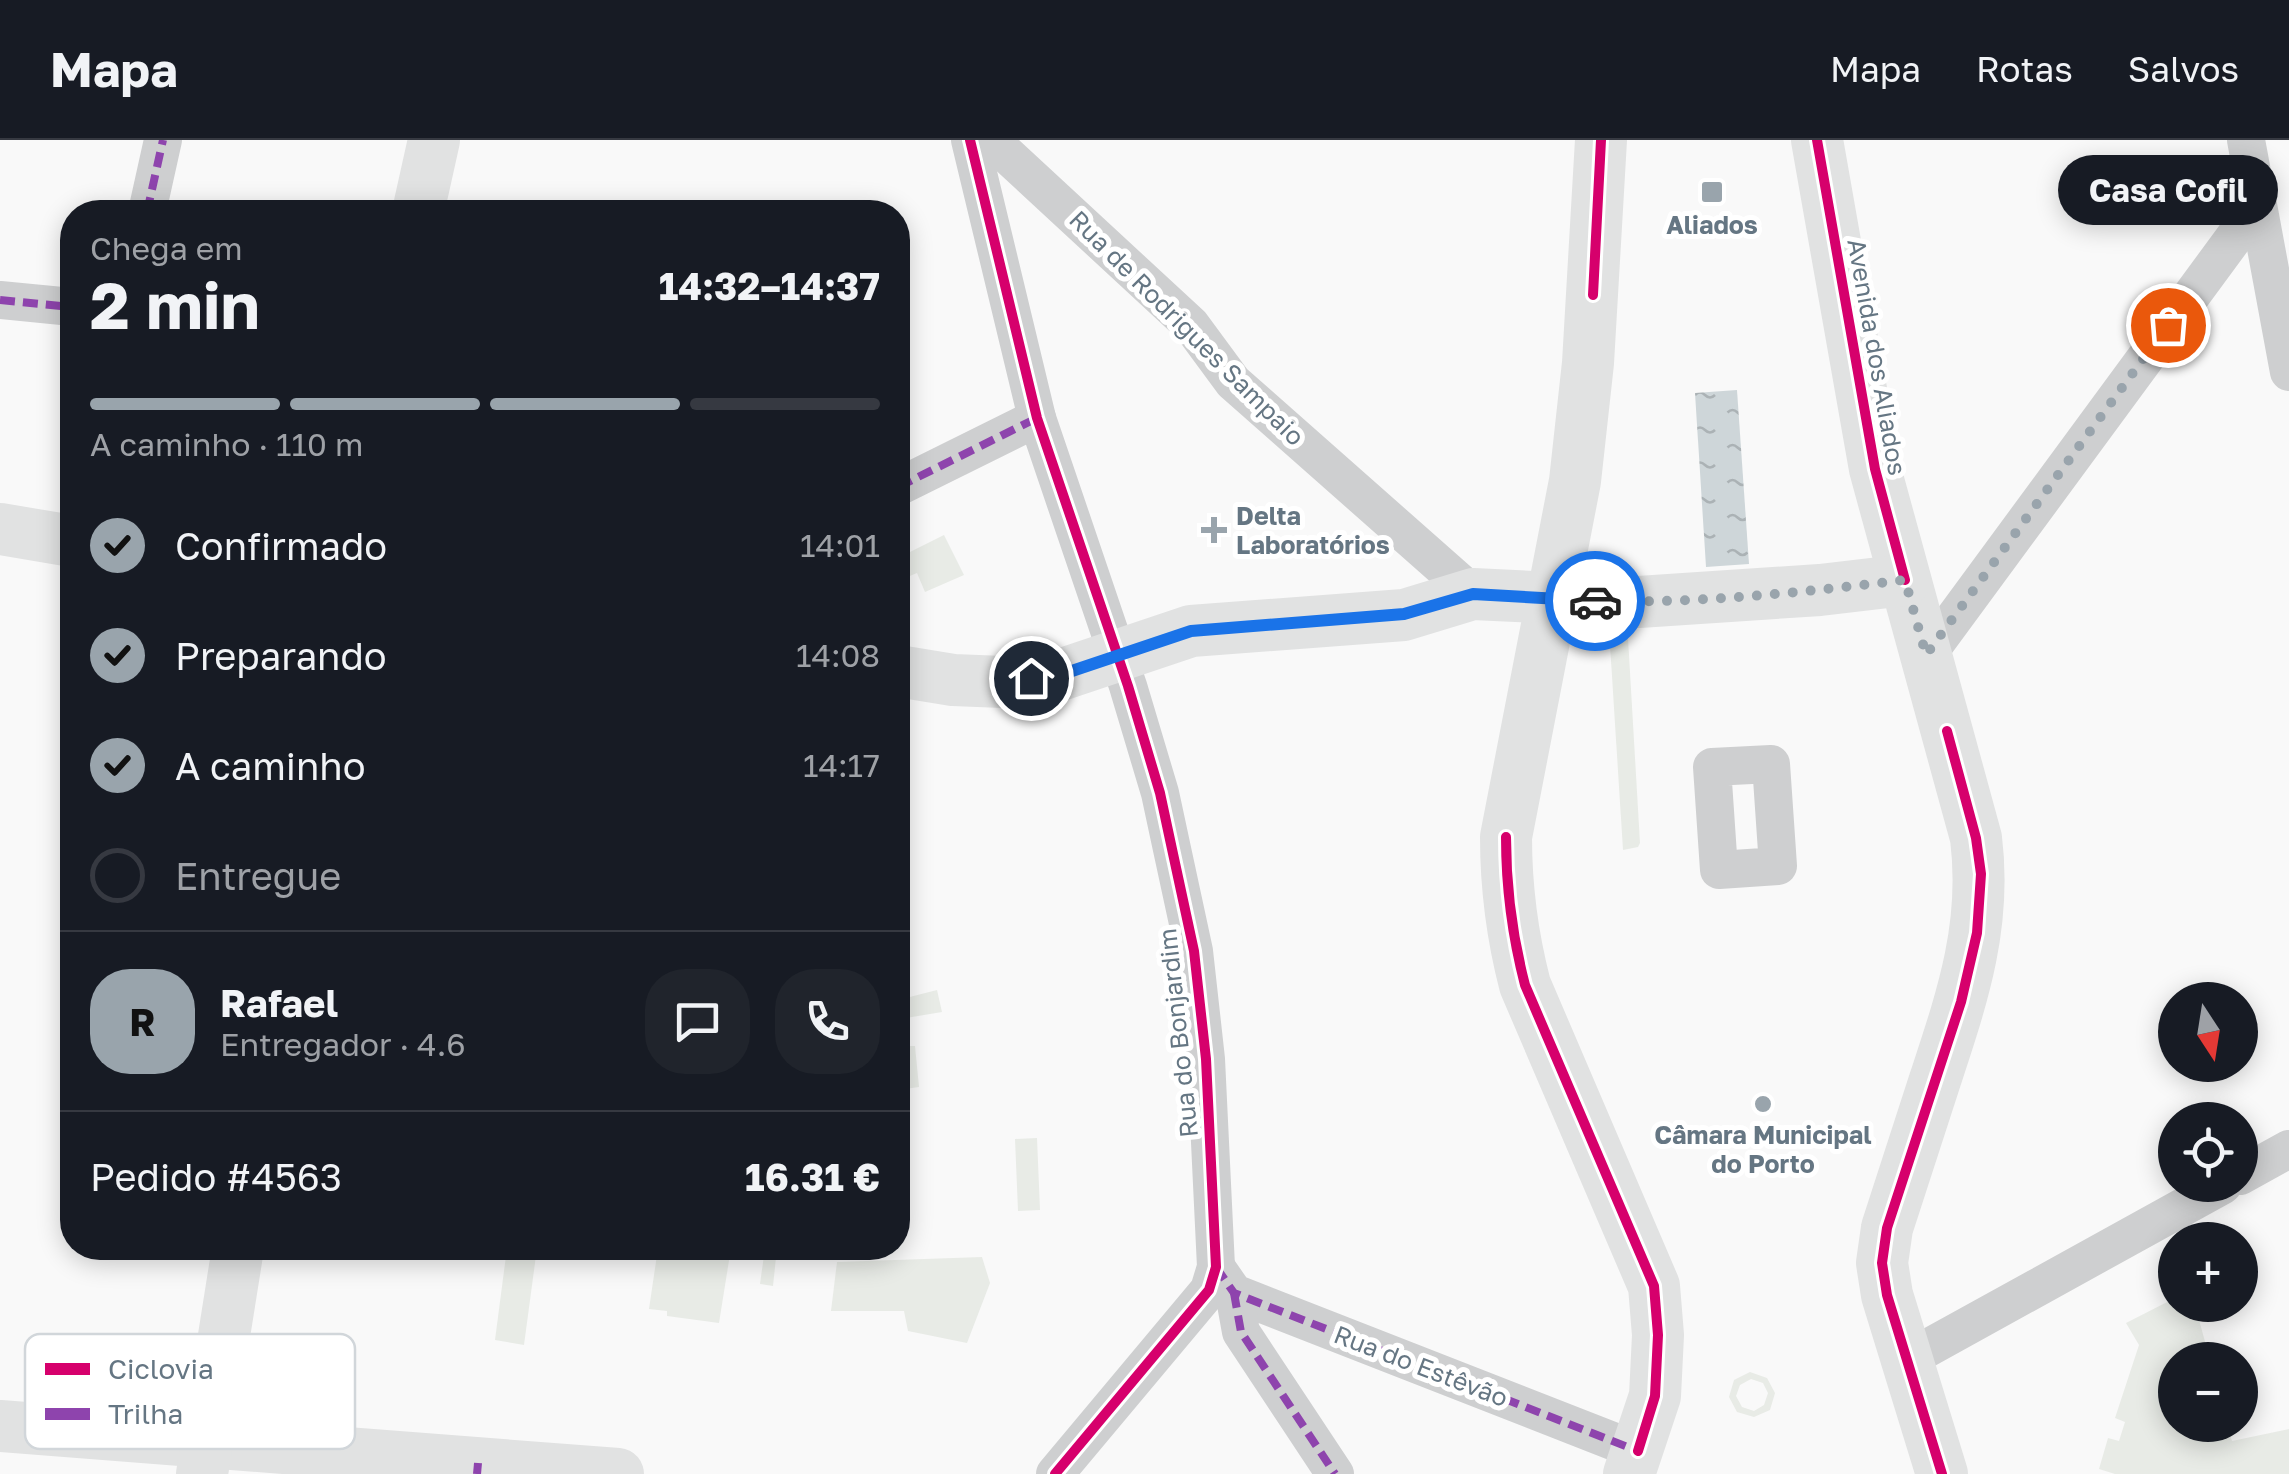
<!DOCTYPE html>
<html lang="pt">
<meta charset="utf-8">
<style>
:root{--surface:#171b24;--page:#20242c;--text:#f1f3f6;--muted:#9ea1a6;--line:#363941;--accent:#99a4ac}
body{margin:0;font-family:"Golos Text",sans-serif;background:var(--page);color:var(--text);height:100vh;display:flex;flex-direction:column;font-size:38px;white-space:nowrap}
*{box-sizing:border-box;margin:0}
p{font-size:32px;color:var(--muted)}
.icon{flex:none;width:55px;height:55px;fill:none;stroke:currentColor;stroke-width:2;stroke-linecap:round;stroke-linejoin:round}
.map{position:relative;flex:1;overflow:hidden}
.details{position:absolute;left:60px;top:60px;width:850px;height:1060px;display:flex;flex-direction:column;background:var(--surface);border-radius:40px;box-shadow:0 5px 25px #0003}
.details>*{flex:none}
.needle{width:65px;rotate:168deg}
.controls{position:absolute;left:2158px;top:842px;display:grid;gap:20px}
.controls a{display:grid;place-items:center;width:100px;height:100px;border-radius:50%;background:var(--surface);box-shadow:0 5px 25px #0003;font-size:50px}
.pin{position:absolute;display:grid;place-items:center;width:85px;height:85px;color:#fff;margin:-42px;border:5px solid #fff;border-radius:50%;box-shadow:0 2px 10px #0007}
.courier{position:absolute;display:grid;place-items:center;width:100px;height:100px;margin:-50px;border:8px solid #1a73e8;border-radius:50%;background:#fff;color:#222;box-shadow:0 2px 12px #0007}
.bubble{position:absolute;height:70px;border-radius:35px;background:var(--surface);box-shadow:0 5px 25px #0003;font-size:32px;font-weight:700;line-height:70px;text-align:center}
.head em{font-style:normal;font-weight:700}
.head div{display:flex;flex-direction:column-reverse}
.head{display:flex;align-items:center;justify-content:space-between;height:170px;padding:0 30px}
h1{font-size:65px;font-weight:700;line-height:75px}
.bar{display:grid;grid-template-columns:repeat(4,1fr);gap:15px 10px;align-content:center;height:120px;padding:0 30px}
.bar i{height:12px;border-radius:8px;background:var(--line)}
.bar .selected{background:var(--accent)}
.bar p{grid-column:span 4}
.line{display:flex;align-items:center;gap:25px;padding:0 30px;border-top:2px solid var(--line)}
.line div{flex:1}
.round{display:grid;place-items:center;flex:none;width:105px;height:105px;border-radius:40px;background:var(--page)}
ol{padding:0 30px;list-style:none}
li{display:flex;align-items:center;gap:30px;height:110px}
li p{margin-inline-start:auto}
li .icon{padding:10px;border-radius:50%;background:var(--accent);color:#111;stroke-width:4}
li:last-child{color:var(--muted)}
li i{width:55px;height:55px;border:5px solid var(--line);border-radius:50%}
header{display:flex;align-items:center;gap:60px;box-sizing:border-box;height:140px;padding:0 50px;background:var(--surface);border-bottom:2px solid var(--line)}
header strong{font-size:48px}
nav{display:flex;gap:55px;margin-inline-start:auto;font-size:35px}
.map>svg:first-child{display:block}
</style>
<header>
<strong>Mapa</strong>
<nav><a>Mapa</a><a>Rotas</a><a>Salvos</a></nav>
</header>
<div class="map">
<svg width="2289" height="1334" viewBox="0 0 2289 1334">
<defs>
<pattern id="water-ripples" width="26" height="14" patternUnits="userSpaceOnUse" patternTransform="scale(2.5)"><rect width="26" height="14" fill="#ced6d9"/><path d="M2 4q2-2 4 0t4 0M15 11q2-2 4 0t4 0" fill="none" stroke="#abb2b5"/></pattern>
</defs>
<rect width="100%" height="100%" fill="#f9f9f9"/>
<g fill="#e8ebe6" fill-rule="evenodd">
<path d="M944 395 964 435 925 452 917 433 898 441V418Z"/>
<path d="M1627 481 1640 703 1638 707 1623 710 1609 489 1612 485Z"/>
<path d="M937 850 942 872 900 879 898 860Z"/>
<path d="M898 906H915L919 947 898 950Z"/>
<path d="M1037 998 1040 1070 1018 1071 1015 999Z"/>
<path d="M507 1108H537L524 1205 495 1200Z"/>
<path d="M658 1108H731L719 1183 667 1176V1171L649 1169Z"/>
<path d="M765 1108H777L773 1146 760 1144Z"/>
<path d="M982 1117 990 1143 967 1203 908 1191 904 1171H831L837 1122Z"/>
<path d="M2175 1158V1165H2195L2210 1220H2175V1285H2227L2232 1301 2289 1289V1334H2115L2099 1329 2108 1298 2119 1301 2125 1282 2115 1278 2139 1205 2126 1183Z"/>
<path d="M1750 1232 1767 1238 1775 1253 1770 1270 1754 1277 1737 1272 1729 1257 1734 1240ZM1751 1239 1763 1243 1768 1253 1764 1265 1754 1271 1742 1267 1736 1256 1740 1245Z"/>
</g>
<path fill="url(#water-ripples)" d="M1737 250 1749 424 1706 427 1695 253Z"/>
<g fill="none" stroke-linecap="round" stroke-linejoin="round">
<g stroke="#cecfd0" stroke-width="38">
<path d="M970 0 1037 278 1128 546 1160 653 1172 709 1194 811 1206 919 1216 1127 1209 1150 1055 1334"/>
<path d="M991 0 1191 185 1233 242 1473 454"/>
<path d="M2246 0 2289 232"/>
<path d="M147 72 163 0"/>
<path d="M0 160 72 167"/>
<path d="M898 347 1037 278"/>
<path d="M1927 515 2258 65"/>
<path d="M1771 624 1778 726 1719 730 1712 627Z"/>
<path d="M2240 1036 2289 1009"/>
<path d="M1216 1127 1234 1153 1638 1311"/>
<path d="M1234 1153 1241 1192 1335 1334"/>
<path d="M1906 1220 2223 1045"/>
</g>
<g stroke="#e1e2e2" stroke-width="52">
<path d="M1601 0 1588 223 1575 341 1506 697C1506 749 1512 795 1525 845L1654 1146 1658 1195 1655 1256 1629 1334"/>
<path d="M1817 0 1875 329 1976 698C1987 786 1962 858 1935 940 1919 990 1903 1039 1887 1088L1882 1123 1887 1155 1942 1334"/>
<path d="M418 72 434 0"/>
<path d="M0 389 72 401"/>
<path d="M898 531 953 540 1003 542 1060 535 1191 491 1404 475 1473 454 1639 462 1820 450 1905 440"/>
<path d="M0 1286 618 1334"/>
<path d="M202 1334 238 1108"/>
</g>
<g stroke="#8e44ad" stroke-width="8" stroke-dasharray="15 8" stroke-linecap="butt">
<path d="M147 72 163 0"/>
<path d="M0 160 72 167"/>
<path d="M898 347 1037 278"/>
<path d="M1216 1127 1234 1153 1638 1311"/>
<path d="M1234 1153 1241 1192 1335 1334"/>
<path d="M477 1334 478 1323"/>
</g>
<g stroke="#fff" stroke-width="16">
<g id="cycleway">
<path d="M970 0 1037 278 1128 546 1160 653 1172 709 1194 811 1206 919 1216 1127 1209 1150 1055 1334"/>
<path d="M1817 0 1875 329 1905 440"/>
<path d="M1593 155 1601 0"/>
<path d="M1506 697C1506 749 1512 795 1525 845L1654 1146 1658 1195 1655 1256 1638 1311"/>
<path d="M1942 1334 1887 1155 1882 1123 1887 1088 1961 862 1977 793 1981 734 1976 698 1947 591"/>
</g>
</g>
<use href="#cycleway" stroke="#d6006c" stroke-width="10"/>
</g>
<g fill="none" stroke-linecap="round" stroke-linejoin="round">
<path stroke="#99a4ac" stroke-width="10" stroke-dasharray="0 18" d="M1595 461C1698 464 1803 452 1905 440L1926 515 2168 185"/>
<path stroke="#1a73e8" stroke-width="12" d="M1031 538 1060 535 1191 491 1404 474 1473 454 1595 461"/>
</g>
<g fill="#99a4ac" stroke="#fff" stroke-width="4">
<rect x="1700" y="40" width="24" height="24" rx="5"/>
<path d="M1209 375h10v10h10v10h-10v10h-10v-10h-10v-10h10z"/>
<circle cx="1763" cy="964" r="10"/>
</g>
<g text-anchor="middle" stroke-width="10" stroke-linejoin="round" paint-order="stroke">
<g font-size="25" font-weight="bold" fill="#657683" stroke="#fff">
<text x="1712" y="94">Aliados</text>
<text x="1236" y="385" text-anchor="start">Delta<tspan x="1236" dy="29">Laboratórios</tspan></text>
<text x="1763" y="1004">Câmara Municipal<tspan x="1763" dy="29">do Porto</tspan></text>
</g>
<g font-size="25" fill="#657683" stroke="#fff">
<text transform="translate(1187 188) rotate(45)" y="9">Rua de Rodrigues Sampaio</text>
<text transform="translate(1877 217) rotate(80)" y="9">Avenida dos Aliados</text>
<text transform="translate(1178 893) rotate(-96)" y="9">Rua do Bonjardim</text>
<text transform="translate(1421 1226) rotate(21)" y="9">Rua do Estêvão</text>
</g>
</g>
<rect x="25" y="1194" width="330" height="115" rx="15" fill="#fff" stroke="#d1d6da" stroke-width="2.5"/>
<rect x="45" y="1223" width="45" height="12" fill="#d6006c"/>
<rect x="45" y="1268" width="45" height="12" fill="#8e44ad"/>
<g font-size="28" fill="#657683">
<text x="108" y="1239">Ciclovia</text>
<text x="108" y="1284">Trilha</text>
</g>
</svg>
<div class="controls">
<a><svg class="needle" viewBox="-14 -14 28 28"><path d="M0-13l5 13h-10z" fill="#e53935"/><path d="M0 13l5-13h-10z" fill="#9ea1a6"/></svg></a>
<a><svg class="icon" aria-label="locate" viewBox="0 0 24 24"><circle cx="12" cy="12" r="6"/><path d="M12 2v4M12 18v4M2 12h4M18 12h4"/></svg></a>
<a>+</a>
<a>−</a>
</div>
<div class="pin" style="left:2168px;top:185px;background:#ea580c"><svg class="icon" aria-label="bag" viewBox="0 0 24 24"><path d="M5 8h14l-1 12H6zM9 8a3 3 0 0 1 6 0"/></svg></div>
<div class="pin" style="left:1031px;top:538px;background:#1f2937"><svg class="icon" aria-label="home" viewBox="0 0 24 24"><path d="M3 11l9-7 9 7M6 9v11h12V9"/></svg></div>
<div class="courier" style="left:1595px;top:461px"><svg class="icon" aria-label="car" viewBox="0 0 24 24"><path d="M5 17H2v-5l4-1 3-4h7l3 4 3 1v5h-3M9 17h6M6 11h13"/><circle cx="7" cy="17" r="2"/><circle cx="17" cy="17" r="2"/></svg></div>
<div class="bubble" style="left:2058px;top:15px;width:220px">Casa Cofil</div>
<section class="details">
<div class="head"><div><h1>2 min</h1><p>Chega em</p></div><em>14:32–14:37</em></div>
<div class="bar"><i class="selected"></i><i class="selected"></i><i class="selected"></i><i></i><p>A caminho · 110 m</p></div>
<ol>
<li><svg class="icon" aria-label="check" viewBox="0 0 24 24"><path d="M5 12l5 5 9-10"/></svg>Confirmado<p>14:01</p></li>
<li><svg class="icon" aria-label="check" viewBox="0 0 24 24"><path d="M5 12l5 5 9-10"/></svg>Preparando<p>14:08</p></li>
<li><svg class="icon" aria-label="check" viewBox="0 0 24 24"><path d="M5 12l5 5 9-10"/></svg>A caminho<p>14:17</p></li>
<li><i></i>Entregue</li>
</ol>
<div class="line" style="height:180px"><b class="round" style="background:var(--accent);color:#111">R</b><div><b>Rafael</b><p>Entregador · 4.6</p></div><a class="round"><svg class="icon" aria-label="chat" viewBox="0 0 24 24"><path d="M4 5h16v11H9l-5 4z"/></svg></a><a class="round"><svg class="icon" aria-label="phone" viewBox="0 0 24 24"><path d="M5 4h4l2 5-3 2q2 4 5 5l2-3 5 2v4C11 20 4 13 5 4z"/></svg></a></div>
<div class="line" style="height:130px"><div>Pedido #4563</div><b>16.31 €</b></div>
</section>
</div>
